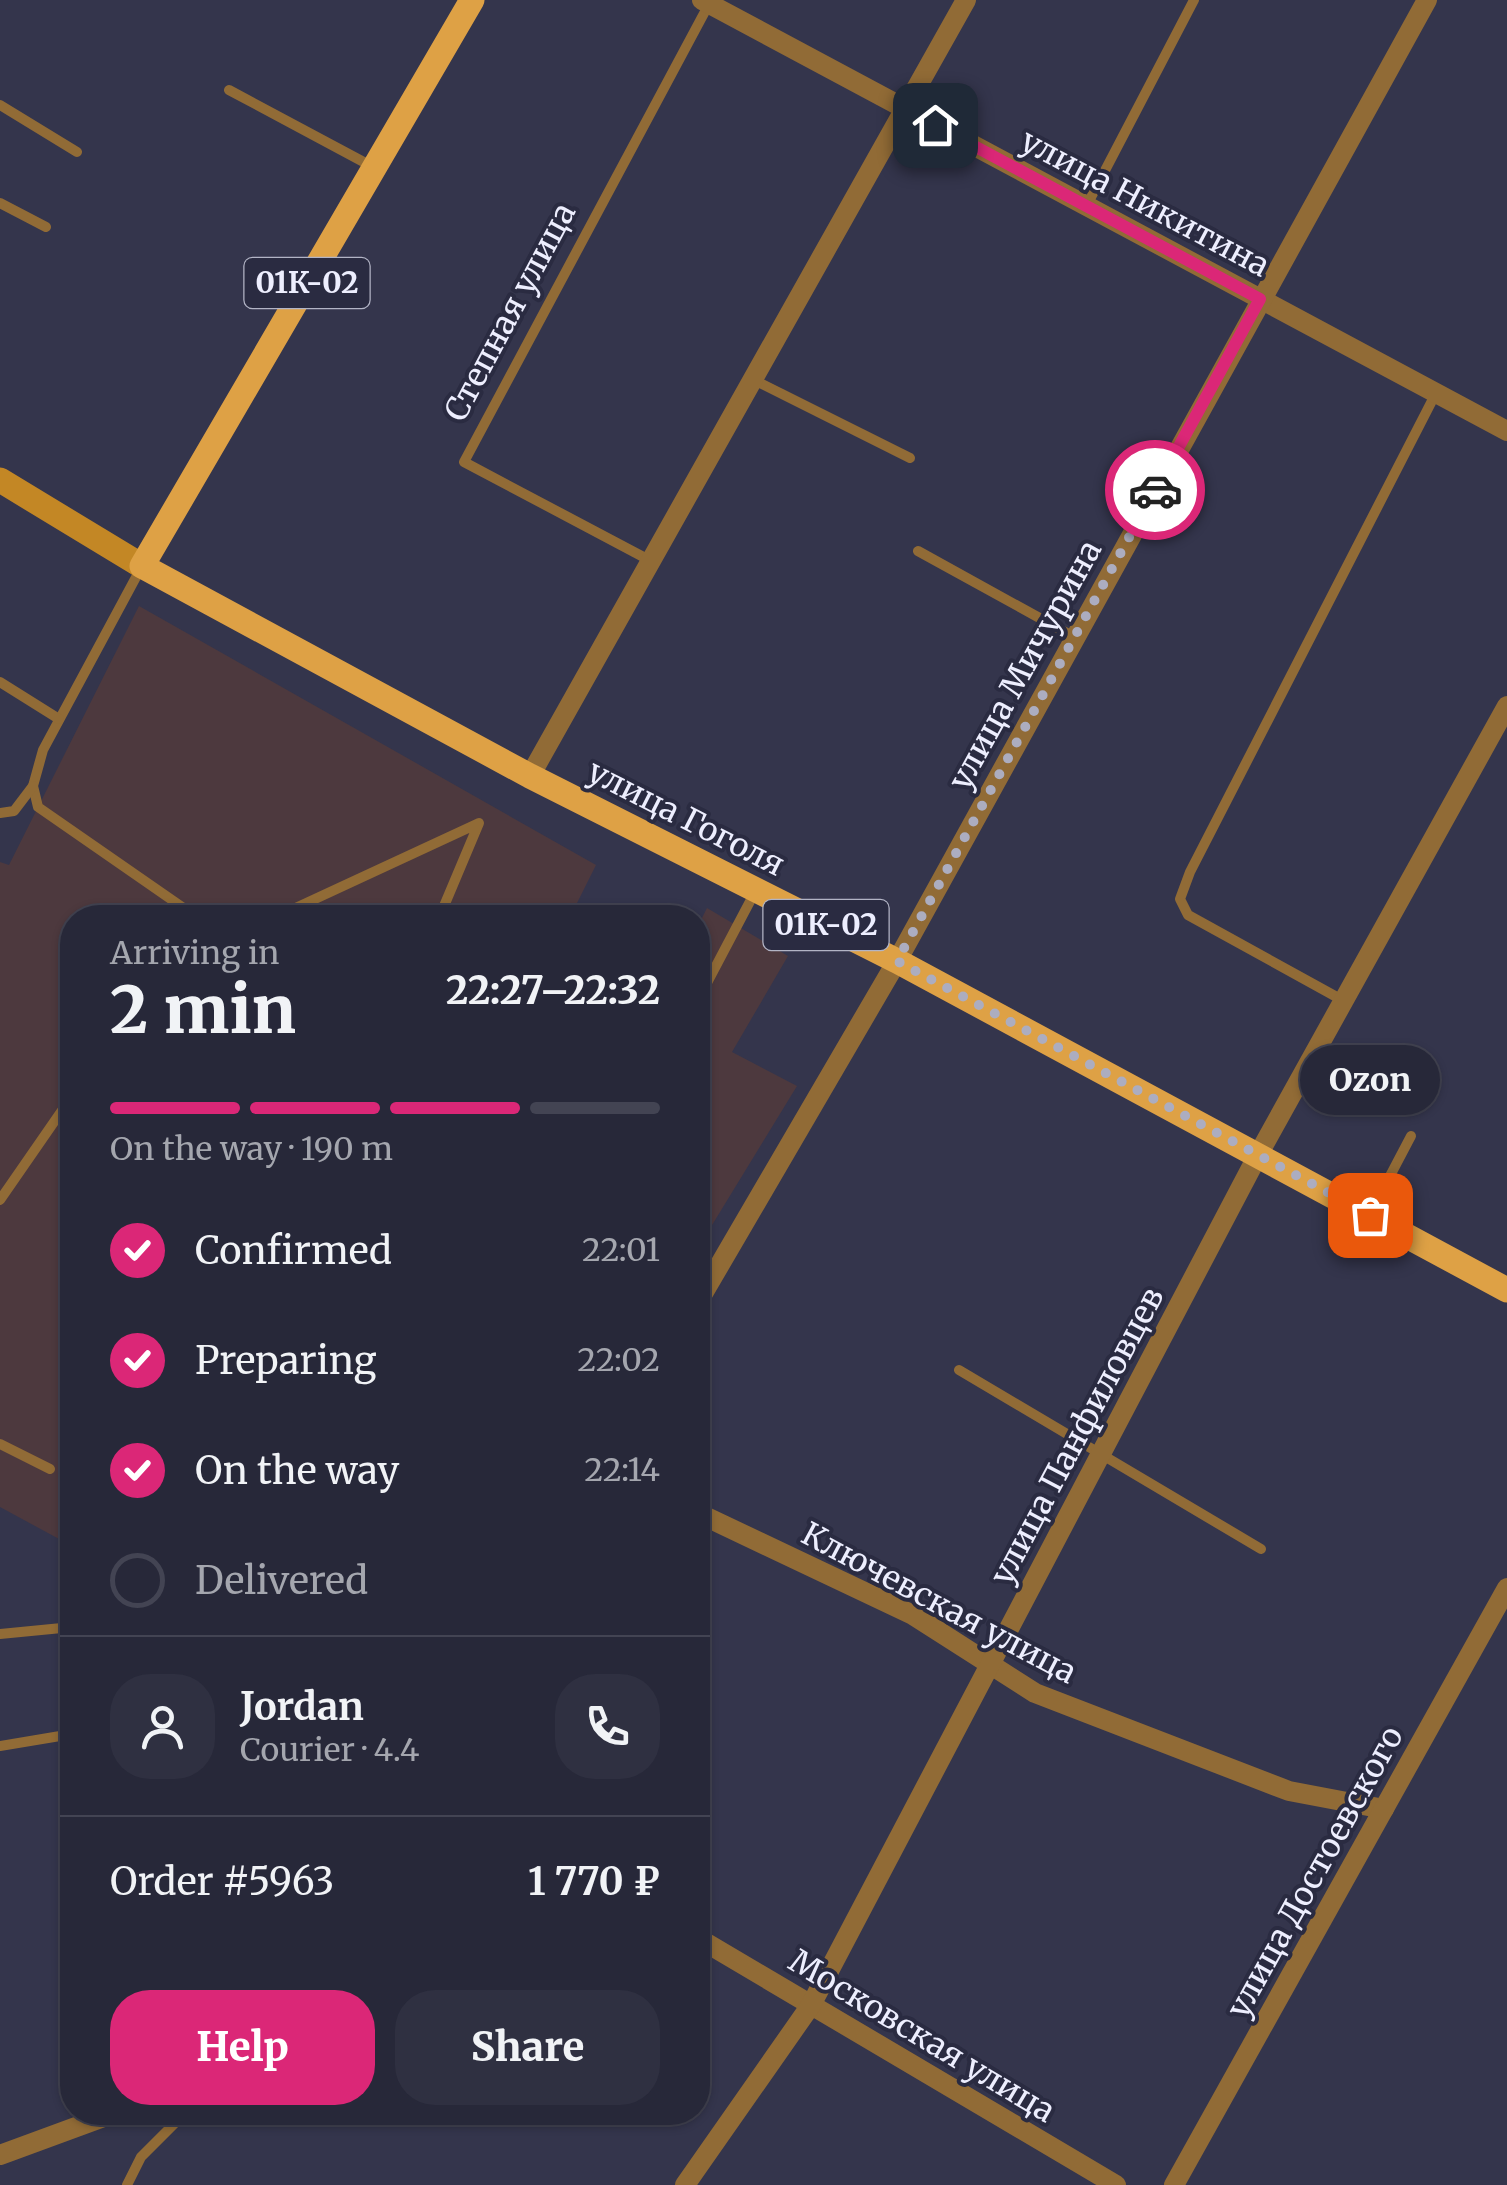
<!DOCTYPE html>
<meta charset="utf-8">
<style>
:root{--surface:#272839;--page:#2f3041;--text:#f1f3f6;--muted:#a4a6ae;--line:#434453;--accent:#db2777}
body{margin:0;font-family:Merriweather,serif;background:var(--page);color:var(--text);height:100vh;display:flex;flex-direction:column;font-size:38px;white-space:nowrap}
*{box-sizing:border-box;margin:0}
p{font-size:32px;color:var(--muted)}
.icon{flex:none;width:55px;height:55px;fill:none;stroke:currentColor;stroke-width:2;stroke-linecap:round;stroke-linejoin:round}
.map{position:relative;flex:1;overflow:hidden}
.drawer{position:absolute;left:60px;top:905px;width:650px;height:1220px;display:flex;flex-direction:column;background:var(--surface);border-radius:40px;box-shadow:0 2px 8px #0004,0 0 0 2px var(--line)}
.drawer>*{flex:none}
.pin{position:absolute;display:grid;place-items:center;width:85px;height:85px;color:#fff;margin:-42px;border-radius:20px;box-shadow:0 5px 15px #0006}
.courier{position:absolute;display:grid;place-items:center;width:100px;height:100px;margin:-50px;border:8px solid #db2777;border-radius:50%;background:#fff;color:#222;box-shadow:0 2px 12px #0007}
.bubble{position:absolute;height:70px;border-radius:35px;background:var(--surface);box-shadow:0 2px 8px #0004,0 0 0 2px var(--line);font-size:32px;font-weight:800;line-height:70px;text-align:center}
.summary em{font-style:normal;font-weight:800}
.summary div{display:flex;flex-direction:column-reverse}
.summary{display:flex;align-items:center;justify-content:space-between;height:170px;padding:0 50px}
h1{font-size:65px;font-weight:800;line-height:75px}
.bar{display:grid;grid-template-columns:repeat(4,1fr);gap:15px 10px;align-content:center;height:120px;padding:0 50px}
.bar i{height:12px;border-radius:8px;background:var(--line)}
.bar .active{background:var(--accent)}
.bar p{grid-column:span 4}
.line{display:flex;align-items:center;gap:25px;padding:0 50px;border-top:2px solid var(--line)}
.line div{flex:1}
.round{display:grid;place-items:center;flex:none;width:105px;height:105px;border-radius:40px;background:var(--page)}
ol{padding:0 50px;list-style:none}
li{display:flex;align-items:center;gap:30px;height:110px}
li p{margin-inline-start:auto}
li .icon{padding:10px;border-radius:50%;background:var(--accent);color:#fff;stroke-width:4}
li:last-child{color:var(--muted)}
li i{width:55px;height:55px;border:5px solid var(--line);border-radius:50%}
.cta{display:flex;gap:20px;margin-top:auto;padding:20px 50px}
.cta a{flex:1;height:115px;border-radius:40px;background:var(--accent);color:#fff;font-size:40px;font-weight:800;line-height:115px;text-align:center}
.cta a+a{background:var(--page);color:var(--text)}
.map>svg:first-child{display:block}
</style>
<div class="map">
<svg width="1507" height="2185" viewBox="0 0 1507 2185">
<rect width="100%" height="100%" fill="#34354c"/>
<g fill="#4d393e">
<path d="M139 606 596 865 570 917 72 918V1546L0 1507V862L9 865Z"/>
<path d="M707 908 788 956 732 1052 797 1086 698 1248V926Z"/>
</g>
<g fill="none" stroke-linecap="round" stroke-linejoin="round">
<g stroke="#916b36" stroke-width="10">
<path d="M229 90 373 167"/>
<path d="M0 105 77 152"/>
<path d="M0 203 46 227"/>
<path d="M1087 205 1194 0"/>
<path d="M754 380 910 458"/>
<path d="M918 551 1074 637"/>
<path d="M651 561 464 462 709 4"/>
<path d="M142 566 43 750 33 786 38 807 198 918"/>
<path d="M0 682 59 719"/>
<path d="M0 813 14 811 33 786"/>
<path d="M274 918 479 823 439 918"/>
<path d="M698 1000 756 890"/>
<path d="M1344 1001 1188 915 1180 899 1190 872 1436 393"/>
<path d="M0 1200 72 1096"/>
<path d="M1370 1214 1411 1136"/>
<path d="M959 1370 1261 1549"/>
<path d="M0 1444 50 1469"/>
<path d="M0 1634 72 1627"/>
<path d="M0 1746 72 1734"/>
<path d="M127 2185 141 2157 186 2112"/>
</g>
<g stroke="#916b36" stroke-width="20">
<path d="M702 0 1507 431"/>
<path d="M530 776 966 0"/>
<path d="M698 1302 897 961 1427 0"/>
<path d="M698 1513 913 1615 1035 1693 1289 1791 1384 1809"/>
<path d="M698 1938 1116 2185"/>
<path d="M0 2155 117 2112"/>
<path d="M685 2185 811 2005 1258 1155 1507 706"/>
<path d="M1174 2185 1507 1588"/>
</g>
<path stroke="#c38725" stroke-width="25" d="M0 480 142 566"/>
<path stroke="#dea145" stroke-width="25" d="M472 0 142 566 530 776 897 961 1507 1290"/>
</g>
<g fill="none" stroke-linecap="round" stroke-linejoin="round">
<path stroke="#acadc0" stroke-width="10" stroke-dasharray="0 18" d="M1155 490 897 961 1370 1215"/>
<path stroke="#db2777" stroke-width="12" d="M935 125 1260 299 1155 490"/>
</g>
<g text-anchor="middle" stroke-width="8" stroke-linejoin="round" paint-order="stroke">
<g fill="#2a2b41" stroke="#b2b4c5" stroke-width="2.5">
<rect x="244.5" y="258" width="125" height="50" rx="8"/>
<rect x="763.5" y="900" width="125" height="50" rx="8"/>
</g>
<g font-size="30" font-weight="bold" fill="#edeefe">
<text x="307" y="293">01К-02</text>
<text x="826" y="935">01К-02</text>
</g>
<g font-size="32" fill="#edeefe" stroke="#2a2b41">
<text transform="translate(1145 203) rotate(28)" y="11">улица Никитина</text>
<text transform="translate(510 312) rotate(-62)" y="11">Степная улица</text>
<text transform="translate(1025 665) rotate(-61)" y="11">улица Мичурина</text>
<text transform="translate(686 818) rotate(27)" y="11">улица Гоголя</text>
<text transform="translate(1077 1436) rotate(-62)" y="11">улица Панфиловцев</text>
<text transform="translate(939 1603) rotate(28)" y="11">Ключевская улица</text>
<text transform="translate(1315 1872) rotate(-61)" y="11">улица Достоевского</text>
<text transform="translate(922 2036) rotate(31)" y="11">Московская улица</text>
</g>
</g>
</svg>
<div class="pin" style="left:1370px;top:1215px;background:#ea580c"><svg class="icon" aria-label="bag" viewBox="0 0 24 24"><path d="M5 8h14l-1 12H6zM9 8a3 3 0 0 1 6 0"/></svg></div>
<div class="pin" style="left:935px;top:125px;background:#1f2937"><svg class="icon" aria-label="home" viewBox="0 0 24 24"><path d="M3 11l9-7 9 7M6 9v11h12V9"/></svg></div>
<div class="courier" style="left:1155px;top:490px"><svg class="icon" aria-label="car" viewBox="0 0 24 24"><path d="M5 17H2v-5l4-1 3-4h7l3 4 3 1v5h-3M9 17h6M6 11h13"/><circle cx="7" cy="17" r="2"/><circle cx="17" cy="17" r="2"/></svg></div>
<div class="bubble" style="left:1300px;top:1045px;width:140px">Ozon</div>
<section class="drawer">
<div class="summary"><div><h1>2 min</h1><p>Arriving in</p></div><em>22:27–22:32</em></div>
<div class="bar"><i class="active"></i><i class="active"></i><i class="active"></i><i></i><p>On the way · 190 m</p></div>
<ol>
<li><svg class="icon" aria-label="check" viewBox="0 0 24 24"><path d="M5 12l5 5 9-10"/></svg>Confirmed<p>22:01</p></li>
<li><svg class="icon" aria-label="check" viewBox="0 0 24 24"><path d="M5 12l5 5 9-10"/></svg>Preparing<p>22:02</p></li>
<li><svg class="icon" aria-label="check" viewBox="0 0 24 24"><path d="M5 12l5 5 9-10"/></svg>On the way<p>22:14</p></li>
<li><i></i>Delivered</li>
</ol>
<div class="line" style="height:180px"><a class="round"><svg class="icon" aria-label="person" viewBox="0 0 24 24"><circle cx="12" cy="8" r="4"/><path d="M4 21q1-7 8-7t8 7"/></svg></a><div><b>Jordan</b><p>Courier · 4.4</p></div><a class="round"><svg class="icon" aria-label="phone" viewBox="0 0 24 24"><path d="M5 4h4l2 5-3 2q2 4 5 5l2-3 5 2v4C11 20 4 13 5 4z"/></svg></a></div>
<div class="line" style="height:130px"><div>Order #5963</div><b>1 770 ₽</b></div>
<div class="cta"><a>Help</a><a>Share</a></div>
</section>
</div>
